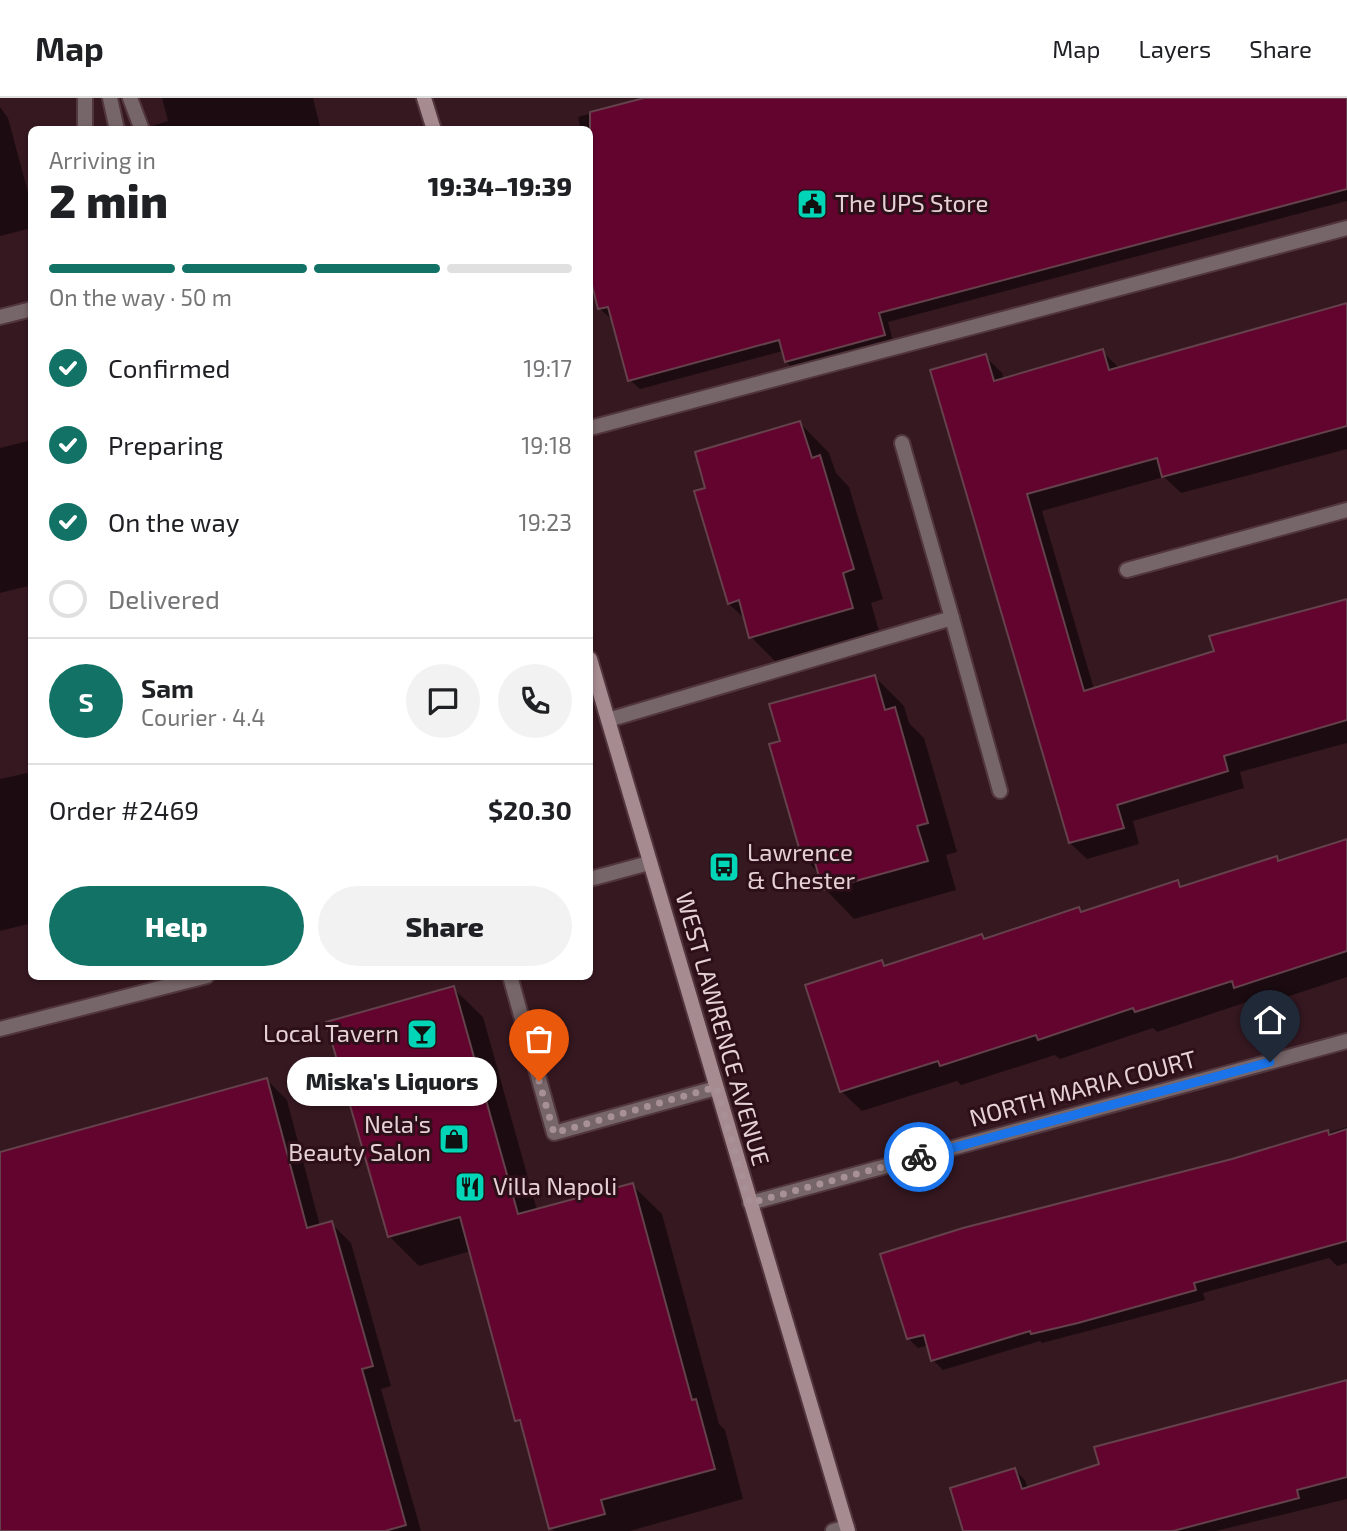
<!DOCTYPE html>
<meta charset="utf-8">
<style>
:root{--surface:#fff;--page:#f2f2f2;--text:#202124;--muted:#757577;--line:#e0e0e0;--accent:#127266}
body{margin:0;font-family:"Exo 2",sans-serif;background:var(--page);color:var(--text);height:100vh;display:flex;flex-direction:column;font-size:26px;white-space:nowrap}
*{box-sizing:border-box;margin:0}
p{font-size:23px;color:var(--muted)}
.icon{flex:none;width:38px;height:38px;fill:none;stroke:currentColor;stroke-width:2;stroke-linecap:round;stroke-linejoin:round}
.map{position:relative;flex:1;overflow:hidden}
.side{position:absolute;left:28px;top:28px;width:565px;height:854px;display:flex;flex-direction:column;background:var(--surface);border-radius:10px;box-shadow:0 2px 5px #0004}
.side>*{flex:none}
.pin{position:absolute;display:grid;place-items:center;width:60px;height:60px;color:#fff;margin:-72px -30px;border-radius:50% 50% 50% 0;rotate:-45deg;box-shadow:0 0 7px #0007}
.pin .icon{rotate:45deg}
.courier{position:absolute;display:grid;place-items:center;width:70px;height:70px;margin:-35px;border:5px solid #1a73e8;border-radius:50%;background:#fff;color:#222;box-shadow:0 2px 9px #0007}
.bubble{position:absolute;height:49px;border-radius:24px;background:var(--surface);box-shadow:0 2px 5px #0004;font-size:23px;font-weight:800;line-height:49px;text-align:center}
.head em{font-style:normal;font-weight:800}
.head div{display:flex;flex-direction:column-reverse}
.head{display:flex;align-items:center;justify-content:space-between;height:119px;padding:0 21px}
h1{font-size:46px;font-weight:800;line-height:52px}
.bar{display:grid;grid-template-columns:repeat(4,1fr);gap:10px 7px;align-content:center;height:84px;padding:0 21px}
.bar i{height:9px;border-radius:5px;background:var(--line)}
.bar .active{background:var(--accent)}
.bar p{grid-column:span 4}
.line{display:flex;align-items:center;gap:18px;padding:0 21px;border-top:2px solid var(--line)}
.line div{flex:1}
.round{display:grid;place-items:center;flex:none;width:74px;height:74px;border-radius:37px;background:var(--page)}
ol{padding:0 21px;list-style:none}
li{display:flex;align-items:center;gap:21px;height:77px}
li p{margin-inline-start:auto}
li .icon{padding:7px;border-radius:50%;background:var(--accent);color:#fff;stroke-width:4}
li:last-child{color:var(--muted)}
li i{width:38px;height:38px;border:4px solid var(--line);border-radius:50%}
.cta{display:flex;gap:14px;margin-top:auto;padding:14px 21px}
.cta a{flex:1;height:80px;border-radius:42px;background:var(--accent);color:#fff;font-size:28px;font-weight:800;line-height:80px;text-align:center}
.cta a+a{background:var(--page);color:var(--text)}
header{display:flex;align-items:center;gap:42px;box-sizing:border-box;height:98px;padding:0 35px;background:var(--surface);border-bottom:2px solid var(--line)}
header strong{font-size:33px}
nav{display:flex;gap:38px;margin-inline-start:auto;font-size:24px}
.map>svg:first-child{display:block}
</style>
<header>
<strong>Map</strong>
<nav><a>Map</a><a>Layers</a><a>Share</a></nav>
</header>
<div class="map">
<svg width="1347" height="1433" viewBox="0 0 1347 1433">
<rect width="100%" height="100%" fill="#361821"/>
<g fill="#0007">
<path d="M162 0H313L321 32H153L152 28 168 23Z"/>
<path d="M650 0H1347V103L888 224 894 247 796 273 786 264 783 253 640 291 630 282 613 219 610 220 600 211 590 172V88L596 86 590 63V32H581L578 19Z"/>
<path d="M0 9 8 20 32 109V130L0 138Z"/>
<path d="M1347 208V351L1181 395 1164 379 1042 413 1094 591 1216 555 1347 502V645L1240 674 1244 690 1133 723 1139 746 1087 761 1070 745 985 258 1002 275 1004 282 1102 253 1120 271Z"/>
<path d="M800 325 829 355 836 375 849 389 883 501 871 505 881 540 781 569 751 539 746 522 729 506 697 394 707 391Z"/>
<path d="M32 342V487L0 495V350Z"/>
<path d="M875 579 904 608 909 625 924 640 957 754 946 757 956 792 854 821 825 791 820 776 804 760 782 644Z"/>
<path d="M32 674V825L0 833V681Z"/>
<path d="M1347 744V879L1256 909 1250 903 1157 934 1153 930 1060 961 1055 957 961 987 957 983 862 1013 841 993 882 864 887 869 982 838 986 842 1079 811 1082 815 1178 784 1183 790 1276 760 1281 764Z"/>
<path d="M453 890 483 919 537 1112 632 1087 662 1116 719 1326 725 1332 743 1401 630 1433H554L551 1430 524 1330 517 1322 471 1153 419 1168 389 1138Z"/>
<path d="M267 982 287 1002 320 1128 331 1125 351 1145 391 1288 381 1291 421 1433H0V1056Z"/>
<path d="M1347 1029V1165L1337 1168 1329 1160 1203 1195 1205 1202 1042 1245 1040 1243 943 1272 933 1262 929 1247 918 1250 908 1240 1232 1063Z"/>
<path d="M1347 1285V1401L1216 1433H965L1015 1372 1025 1382 1028 1391Z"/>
</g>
<g fill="#62042e" stroke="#64414b" stroke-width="2">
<path d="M644 0H1347V91L879 215 885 237 785 264 779 242 628 283 608 209 598 211 590 179V14Z"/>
<path d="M1347 205V328L1162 379 1157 360 1027 396 1084 593 1214 553 1209 538 1347 501V622L1224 658 1228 673 1117 707 1124 730 1069 745 930 272 986 256 994 283 1103 251 1109 272Z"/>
<path d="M800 323 812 360 820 357 854 471 843 475 853 510 749 540 739 502 728 506 694 393 705 390 695 354Z"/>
<path d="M875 577 885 612 895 609 928 725 917 728 928 763 823 792 813 758 802 760 769 646 780 643 769 606Z"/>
<path d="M1347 741V853L1234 890 1232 883 1135 914 1133 910 1038 942 1036 937 940 968 938 963 840 994 805 887 882 862 884 868 982 836 984 841 1079 809 1081 814 1178 782 1180 789 1277 758 1278 763Z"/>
<path d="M454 888 518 1116 633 1085 692 1302 696 1301 715 1371 601 1402 605 1416 549 1431 520 1322 515 1323 460 1119 388 1139 326 924Z"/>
<path d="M267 980 307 1130 332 1123 373 1268 362 1271 406 1427 385 1433H0V1054Z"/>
<path d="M1347 1031V1143L1194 1185 1196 1192 1078 1225 1031 1236 1030 1233 931 1263 924 1237 907 1241 880 1156 963 1130 1232 1061 1328 1032 1329 1037Z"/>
<path d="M1347 1282V1379L1297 1392 1299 1400 1173 1433H963L950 1390 1015 1370 1022 1391 1099 1366 1094 1349Z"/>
</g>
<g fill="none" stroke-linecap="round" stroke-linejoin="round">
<g stroke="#52363e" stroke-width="18">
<g id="service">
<path d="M85 0V32"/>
<path d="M110 0 117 32"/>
<path d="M130 0 142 32"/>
<path d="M590 330 1347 130"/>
<path d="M902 345 952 520"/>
<path d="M608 622 952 520 1000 693"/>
<path d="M510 878 554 1035 716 990"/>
</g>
</g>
<g stroke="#52363e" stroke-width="18">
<g id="minor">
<path d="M0 219 32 211"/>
<path d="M1127 472 1347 412"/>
<path d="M590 781 649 765"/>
<path d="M0 931 207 878"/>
<path d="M750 1105 1347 943"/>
<path d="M833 1433 847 1429"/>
</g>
</g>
<g stroke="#52363e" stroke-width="18">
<g id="secondary">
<path d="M424 0 434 32"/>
<path d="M590 561 848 1433"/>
</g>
</g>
<use href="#service" stroke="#766569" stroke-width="14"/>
<use href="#minor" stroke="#766569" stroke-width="14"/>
<use href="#secondary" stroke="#a68b91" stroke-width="14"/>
</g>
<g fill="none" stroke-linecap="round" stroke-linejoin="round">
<path stroke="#a89097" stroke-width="7" stroke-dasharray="0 12.6" d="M539 983 554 1035 716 989 750 1105 919 1059"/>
<path stroke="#1a73e8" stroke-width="9" d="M919 1059 1270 964"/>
</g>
<defs>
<g id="civic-square" transform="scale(1.575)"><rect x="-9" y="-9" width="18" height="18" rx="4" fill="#00d5b7" stroke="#2c0f18"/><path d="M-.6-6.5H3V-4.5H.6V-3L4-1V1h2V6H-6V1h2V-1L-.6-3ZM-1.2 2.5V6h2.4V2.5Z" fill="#111"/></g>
<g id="bus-square" transform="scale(1.575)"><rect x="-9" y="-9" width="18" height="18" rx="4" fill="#00d5b7" stroke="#2c0f18"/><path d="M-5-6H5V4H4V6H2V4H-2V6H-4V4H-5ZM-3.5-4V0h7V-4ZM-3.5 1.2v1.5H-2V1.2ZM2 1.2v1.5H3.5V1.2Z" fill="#111"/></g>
<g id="bar-square" transform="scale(1.575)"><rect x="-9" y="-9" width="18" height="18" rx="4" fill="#00d5b7" stroke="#2c0f18"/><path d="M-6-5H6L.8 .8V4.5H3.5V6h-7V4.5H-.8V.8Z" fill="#111"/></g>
<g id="shop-square" transform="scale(1.575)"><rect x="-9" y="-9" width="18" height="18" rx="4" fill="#00d5b7" stroke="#2c0f18"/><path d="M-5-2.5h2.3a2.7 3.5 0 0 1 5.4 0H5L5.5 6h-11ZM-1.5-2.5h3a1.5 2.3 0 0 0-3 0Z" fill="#111"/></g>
<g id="restaurant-square" transform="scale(1.575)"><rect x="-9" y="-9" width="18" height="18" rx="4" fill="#00d5b7" stroke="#2c0f18"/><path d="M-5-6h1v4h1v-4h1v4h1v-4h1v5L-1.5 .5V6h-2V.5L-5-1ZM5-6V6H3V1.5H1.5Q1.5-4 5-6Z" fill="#111"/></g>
</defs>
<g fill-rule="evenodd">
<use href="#civic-square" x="812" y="106"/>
<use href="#bus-square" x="724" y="769"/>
<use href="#bar-square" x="422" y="936"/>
<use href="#shop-square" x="454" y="1041"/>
<use href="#restaurant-square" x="470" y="1089"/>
</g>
<g text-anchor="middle" stroke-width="6" stroke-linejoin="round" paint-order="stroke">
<g font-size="24" fill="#e6d1d6" stroke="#2c0f18" text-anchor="start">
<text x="835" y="114">The UPS Store</text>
<text x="747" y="763">Lawrence<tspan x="747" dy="28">&amp; Chester</tspan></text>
<text x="399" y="944" text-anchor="end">Local Tavern</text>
<text x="431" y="1035" text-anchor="end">Nela's<tspan x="431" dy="28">Beauty Salon</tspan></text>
<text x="493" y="1097">Villa Napoli</text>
</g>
<g font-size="24" fill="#e6d1d6" stroke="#2c0f18">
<text transform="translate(722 931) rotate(74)" y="8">WEST LAWRENCE AVENUE</text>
<text transform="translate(1083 991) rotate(-15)" y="8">NORTH MARIA COURT</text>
</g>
</g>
</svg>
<div class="pin" style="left:539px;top:983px;background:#ea580c"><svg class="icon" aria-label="bag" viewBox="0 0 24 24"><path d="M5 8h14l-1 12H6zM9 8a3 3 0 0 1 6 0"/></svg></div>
<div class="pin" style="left:1270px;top:964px;background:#1f2937"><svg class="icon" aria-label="home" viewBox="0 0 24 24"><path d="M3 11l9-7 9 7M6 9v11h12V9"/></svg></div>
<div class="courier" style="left:919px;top:1059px"><svg class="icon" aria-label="bike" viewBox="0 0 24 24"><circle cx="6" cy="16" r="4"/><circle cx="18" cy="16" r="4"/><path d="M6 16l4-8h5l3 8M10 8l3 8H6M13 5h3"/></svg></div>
<div class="bubble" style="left:287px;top:959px;width:210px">Miska's Liquors</div>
<section class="side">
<div class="head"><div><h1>2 min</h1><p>Arriving in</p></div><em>19:34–19:39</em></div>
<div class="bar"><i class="active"></i><i class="active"></i><i class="active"></i><i></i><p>On the way · 50 m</p></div>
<ol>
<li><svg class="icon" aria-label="check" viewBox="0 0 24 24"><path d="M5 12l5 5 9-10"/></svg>Confirmed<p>19:17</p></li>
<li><svg class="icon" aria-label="check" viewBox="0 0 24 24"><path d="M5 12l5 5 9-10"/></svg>Preparing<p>19:18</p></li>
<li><svg class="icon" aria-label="check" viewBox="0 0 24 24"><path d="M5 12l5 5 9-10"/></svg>On the way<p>19:23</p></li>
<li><i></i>Delivered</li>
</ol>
<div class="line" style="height:126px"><b class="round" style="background:var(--accent);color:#fff">S</b><div><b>Sam</b><p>Courier · 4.4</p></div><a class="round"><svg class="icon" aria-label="chat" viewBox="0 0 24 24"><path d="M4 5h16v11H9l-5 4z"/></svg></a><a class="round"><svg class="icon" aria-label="phone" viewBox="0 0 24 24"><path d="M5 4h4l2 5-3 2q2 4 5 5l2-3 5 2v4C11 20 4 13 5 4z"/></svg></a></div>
<div class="line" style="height:91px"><div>Order #2469</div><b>$20.30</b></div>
<div class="cta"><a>Help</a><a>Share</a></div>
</section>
</div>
